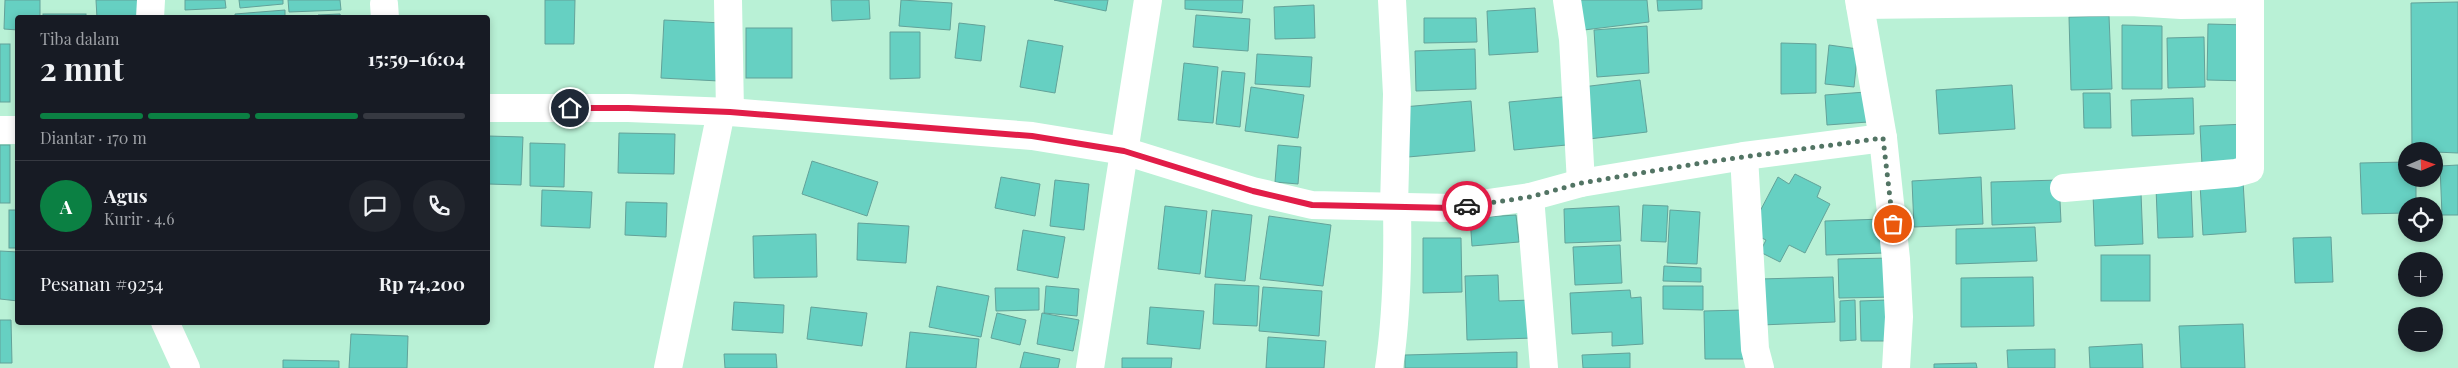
<!DOCTYPE html>
<html lang="id">
<meta charset="utf-8">
<style>
:root{--surface:#171b24;--page:#20242c;--text:#f1f3f6;--muted:#9ea1a6;--line:#363941;--accent:#0b8043}
body{margin:0;font-family:"Playfair Display",serif;background:var(--page);color:var(--text);height:100vh;display:flex;flex-direction:column;font-size:19px;white-space:nowrap}
*{box-sizing:border-box;margin:0}
p{font-size:16px;color:var(--muted)}
.icon{flex:none;width:28px;height:28px;fill:none;stroke:currentColor;stroke-width:2;stroke-linecap:round;stroke-linejoin:round}
.map{position:relative;flex:1;overflow:hidden}
.panel{position:absolute;left:15px;top:15px;width:475px;height:310px;display:flex;flex-direction:column;background:var(--surface);border-radius:5px;box-shadow:0 2px 8px #0003}
.panel>*{flex:none}
.needle{width:32px;rotate:88deg}
.controls{position:absolute;left:2398px;top:142px;display:grid;gap:10px}
.controls a{display:grid;place-items:center;width:45px;height:45px;border-radius:50%;background:var(--surface);box-shadow:0 2px 8px #0003;font-size:25px}
.pin{position:absolute;display:grid;place-items:center;width:42px;height:42px;color:#fff;margin:-21px;border:2px solid #fff;border-radius:50%;box-shadow:0 1px 5px #0007}
.courier{position:absolute;display:grid;place-items:center;width:50px;height:50px;margin:-25px;border:4px solid #e11d48;border-radius:50%;background:#fff;color:#222;box-shadow:0 1px 6px #0007}
.head em{font-style:normal;font-weight:700}
.head div{display:flex;flex-direction:column-reverse}
.head{display:flex;align-items:center;justify-content:space-between;height:85px;padding:0 25px}
h1{font-size:32px;font-weight:700;line-height:38px}
.bar{display:grid;grid-template-columns:repeat(4,1fr);gap:8px 5px;align-content:center;height:60px;padding:0 25px}
.bar i{height:6px;border-radius:4px;background:var(--line)}
.bar .on{background:var(--accent)}
.bar p{grid-column:span 4}
.line{display:flex;align-items:center;gap:12px;padding:0 25px;border-top:1px solid var(--line)}
.line div{flex:1}
.round{display:grid;place-items:center;flex:none;width:52px;height:52px;border-radius:26px;background:var(--page)}
.map>svg:first-child{display:block}
</style>
<div class="map">
<svg width="2458" height="368" viewBox="0 0 2458 368">
<rect width="100%" height="100%" fill="#b9f1d6"/>
<g fill="#66d0c2" stroke="#63a299">
<path d="M5 0H40V18H18V30L4 29Z"/>
<path d="M96 0H139L140 18H97Z"/>
<path d="M185 0H225L226 8 185 10Z"/>
<path d="M239 0H283V4L240 8Z"/>
<path d="M288 0H340L341 10 289 12Z"/>
<path d="M545 0H575L574 44H545Z"/>
<path d="M831 0H869L870 19 832 21Z"/>
<path d="M901 0 952 3 950 30 899 26Z"/>
<path d="M1054 0H1108L1106 11Z"/>
<path d="M1185 0H1243L1242 13 1185 9Z"/>
<path d="M1580 0H1647L1649 22 1584 30Z"/>
<path d="M1657 0H1702V9L1658 11Z"/>
<path d="M2458 2V153L2412 151 2411 3Z"/>
<path d="M1314 5 1315 38 1275 39 1274 7Z"/>
<path d="M1535 8 1538 52 1489 55 1487 11Z"/>
<path d="M285 10V18H235V14Z"/>
<rect x="43" y="14" width="43" height="4"/>
<path d="M340 14 341 18H318V15Z"/>
<path d="M1196 15 1250 19 1248 51 1193 47Z"/>
<path d="M2109 16 2112 89 2071 90 2069 17Z"/>
<path d="M1424 18H1476L1477 42 1424 43Z"/>
<path d="M664 20 722 23 719 81 661 78Z"/>
<path d="M959 23 985 26 981 61 955 58Z"/>
<path d="M2208 24 2248 25V81L2207 80Z"/>
<path d="M2122 25 2162 26V89H2122Z"/>
<path d="M1647 26 1649 73 1597 77 1594 30Z"/>
<rect x="746" y="28" width="46" height="50"/>
<path d="M890 32H920V78L890 79Z"/>
<path d="M2204 37 2205 87 2168 88 2167 38Z"/>
<path d="M1028 40 1063 46 1055 93 1020 87Z"/>
<path d="M1781 43 1816 44V93L1781 94Z"/>
<rect x="0" y="44" width="10" height="58"/>
<path d="M1829 45 1858 49 1854 87 1825 84Z"/>
<path d="M1475 49 1476 89 1416 91 1415 51Z"/>
<path d="M1257 54 1312 57 1310 87 1255 84Z"/>
<path d="M1184 63 1218 67 1213 123 1178 120Z"/>
<path d="M1222 71 1245 73 1240 127 1216 124Z"/>
<path d="M1640 80 1647 132 1589 139 1582 87Z"/>
<path d="M2012 85 2015 129 1939 134 1936 90Z"/>
<path d="M1251 87 1304 95 1298 138 1245 131Z"/>
<path d="M1866 92 1868 122 1827 125 1825 95Z"/>
<path d="M2083 93H2110L2111 128H2084Z"/>
<path d="M1573 96 1577 144 1514 150 1509 102Z"/>
<path d="M2193 98 2194 134 2132 136 2131 100Z"/>
<path d="M1471 101 1475 151 1408 157 1403 107Z"/>
<path d="M2247 124 2249 163 2202 165 2200 126Z"/>
<path d="M619 133 675 134 674 174 618 173Z"/>
<path d="M488 136 523 137 521 185 488 184Z"/>
<path d="M530 143 565 144 564 187 530 186Z"/>
<rect x="0" y="145" width="10" height="58"/>
<path d="M1278 145 1301 147 1298 184 1275 182Z"/>
<path d="M812 161 878 182 867 216 802 194Z"/>
<path d="M2406 162V179H2416V206H2406V213L2362 214 2360 163Z"/>
<path d="M2458 165V215H2442L2440 166Z"/>
<path d="M1795 174 1821 187 1817 197 1830 204 1805 253 1789 245 1780 262 1760 252 1766 240 1749 232 1778 177 1789 184Z"/>
<path d="M1001 177 1040 184 1035 216 995 208Z"/>
<path d="M1981 177 1983 224 1914 227 1912 181Z"/>
<path d="M1055 180 1089 184 1084 230 1050 226Z"/>
<path d="M2059 180 2061 222 1992 225 1991 182Z"/>
<path d="M2243 181 2246 232 2203 235 2200 184Z"/>
<path d="M2191 186 2193 237 2158 238 2156 188Z"/>
<path d="M542 190 592 192 590 228 541 226Z"/>
<path d="M2141 193 2143 244 2095 246 2093 194Z"/>
<path d="M626 202 667 203 666 237 625 235Z"/>
<path d="M1643 205 1668 206 1666 242 1641 241Z"/>
<path d="M1165 206 1207 211 1200 274 1158 269Z"/>
<path d="M1619 206 1621 241 1565 243 1564 209Z"/>
<rect x="9" y="210" width="9" height="38"/>
<path d="M1212 210 1252 215 1245 281 1205 277Z"/>
<path d="M1670 210 1700 212 1697 264 1667 263Z"/>
<path d="M1516 215 1519 242 1472 246 1470 218Z"/>
<path d="M1269 216 1331 225 1323 286 1260 279Z"/>
<path d="M1883 219 1884 253 1826 255 1825 221Z"/>
<path d="M858 223 909 226 906 263 857 260Z"/>
<path d="M2035 227 2037 261 1956 264V229Z"/>
<path d="M1023 230 1065 237 1058 278 1017 270Z"/>
<path d="M816 234 817 277 754 278 753 236Z"/>
<path d="M2331 237 2333 282 2295 283 2293 238Z"/>
<path d="M1423 238H1461L1462 292 1423 293Z"/>
<path d="M1620 245 1622 283 1575 285 1573 247Z"/>
<path d="M0 251 18 252V301L0 299Z"/>
<rect x="2101" y="255" width="49" height="46"/>
<path d="M1893 258 1895 297 1839 298 1838 259Z"/>
<path d="M1664 266 1701 268V282L1663 281Z"/>
<path d="M1498 275 1499 301 1534 300 1535 338 1467 340 1465 276Z"/>
<path d="M1833 277 1835 322 1761 325 1760 279Z"/>
<path d="M2033 277 2034 326 1961 327V278Z"/>
<path d="M1215 284 1259 286 1257 326 1213 324Z"/>
<path d="M937 286 989 296 981 337 929 327Z"/>
<path d="M1046 286 1079 289 1077 316 1044 313Z"/>
<path d="M1663 286H1703V310L1663 309Z"/>
<path d="M1263 287 1322 291 1319 336 1259 331Z"/>
<path d="M995 288H1039V310L996 311Z"/>
<path d="M1630 290 1631 298 1641 297 1643 344 1612 346V332L1572 334 1570 293Z"/>
<path d="M1855 300 1856 340 1840 341V301Z"/>
<path d="M1887 300 1888 341H1861L1860 301Z"/>
<path d="M734 302 784 305 783 333 732 330Z"/>
<path d="M811 307 867 313 862 346 807 339Z"/>
<path d="M1150 307 1204 311 1200 349 1147 344Z"/>
<path d="M1743 310 1744 359H1705L1704 311Z"/>
<path d="M997 313 1026 320 1020 345 991 338Z"/>
<path d="M1042 313 1079 320 1073 351 1037 344Z"/>
<path d="M0 320H11L12 363H0Z"/>
<path d="M2243 324 2245 368H2181L2179 326Z"/>
<path d="M910 332 979 339 976 368H906Z"/>
<path d="M351 334 408 336 407 368H349Z"/>
<path d="M1268 337 1326 341 1324 368H1266Z"/>
<path d="M2142 344 2143 368H2090L2089 347Z"/>
<path d="M2055 349V368H2008L2007 350Z"/>
<path d="M1024 352 1060 359 1058 368H1020Z"/>
<path d="M1517 352V368H1405V355Z"/>
<path d="M1630 353V368H1583L1582 355Z"/>
<path d="M724 354H776L777 368H725Z"/>
<path d="M1122 358H1172L1171 368H1122Z"/>
<path d="M283 360 339 361V368H283Z"/>
<path d="M1976 363 1977 368H1934V364Z"/>
</g>
<g fill="none" stroke-linecap="round" stroke-linejoin="round">
<g stroke="#fff" stroke-width="28">
<path d="M728 0 730 112"/>
<path d="M1392 0 1397 94 1394 206"/>
<path d="M1567 0 1573 39 1581 183"/>
<path d="M1859 0 1883 138 1896 259 1899 317 1896 368"/>
<path d="M384 4 385 18"/>
<path d="M1860 5 2131 2 2181 5 2250 4V0"/>
<path d="M150 18 151 0"/>
<path d="M488 108H628L730 112 1032 136 1124 151 1253 191 1312 205 1453 208 1530 197 1581 183 1744 156 1883 138"/>
<path d="M0 130H18"/>
<path d="M1744 156 1755 349 1760 368"/>
<path d="M2064 188 2236 173 2250 169V4"/>
<path d="M1530 197 1544 368"/>
<path d="M165 322 186 368"/>
<path d="M668 368 721 112"/>
<path d="M1090 368 1148 0"/>
<path d="M1389 368C1397 314 1398 261 1397 207"/>
</g>
</g>
<g fill="none" stroke-linecap="round" stroke-linejoin="round">
<path stroke="#527464" stroke-width="5" stroke-dasharray="0 9" d="M1467 206 1530 197 1581 183 1707 162 1883 138 1893 224"/>
<path stroke="#e11d48" stroke-width="6" d="M570 108H628L730 112 1032 136 1124 151 1253 191 1312 205 1452 208 1467 206"/>
</g>
</svg>
<div class="controls">
<a><svg class="needle" viewBox="-14 -14 28 28"><path d="M0-13l5 13h-10z" fill="#e53935"/><path d="M0 13l5-13h-10z" fill="#9ea1a6"/></svg></a>
<a><svg class="icon" aria-label="locate" viewBox="0 0 24 24"><circle cx="12" cy="12" r="6"/><path d="M12 2v4M12 18v4M2 12h4M18 12h4"/></svg></a>
<a>+</a>
<a>−</a>
</div>
<div class="pin" style="left:1893px;top:224px;background:#ea580c"><svg class="icon" aria-label="bag" viewBox="0 0 24 24"><path d="M5 8h14l-1 12H6zM9 8a3 3 0 0 1 6 0"/></svg></div>
<div class="pin" style="left:570px;top:108px;background:#1f2937"><svg class="icon" aria-label="home" viewBox="0 0 24 24"><path d="M3 11l9-7 9 7M6 9v11h12V9"/></svg></div>
<div class="courier" style="left:1467px;top:206px"><svg class="icon" aria-label="car" viewBox="0 0 24 24"><path d="M5 17H2v-5l4-1 3-4h7l3 4 3 1v5h-3M9 17h6M6 11h13"/><circle cx="7" cy="17" r="2"/><circle cx="17" cy="17" r="2"/></svg></div>
<section class="panel">
<div class="head"><div><h1>2 mnt</h1><p>Tiba dalam</p></div><em>15:59–16:04</em></div>
<div class="bar"><i class="on"></i><i class="on"></i><i class="on"></i><i></i><p>Diantar · 170 m</p></div>
<div class="line" style="height:90px"><b class="round" style="background:var(--accent);color:#fff">A</b><div><b>Agus</b><p>Kurir · 4.6</p></div><a class="round"><svg class="icon" aria-label="chat" viewBox="0 0 24 24"><path d="M4 5h16v11H9l-5 4z"/></svg></a><a class="round"><svg class="icon" aria-label="phone" viewBox="0 0 24 24"><path d="M5 4h4l2 5-3 2q2 4 5 5l2-3 5 2v4C11 20 4 13 5 4z"/></svg></a></div>
<div class="line" style="height:65px"><div>Pesanan #9254</div><b>Rp 74,200</b></div>
</section>
</div>
